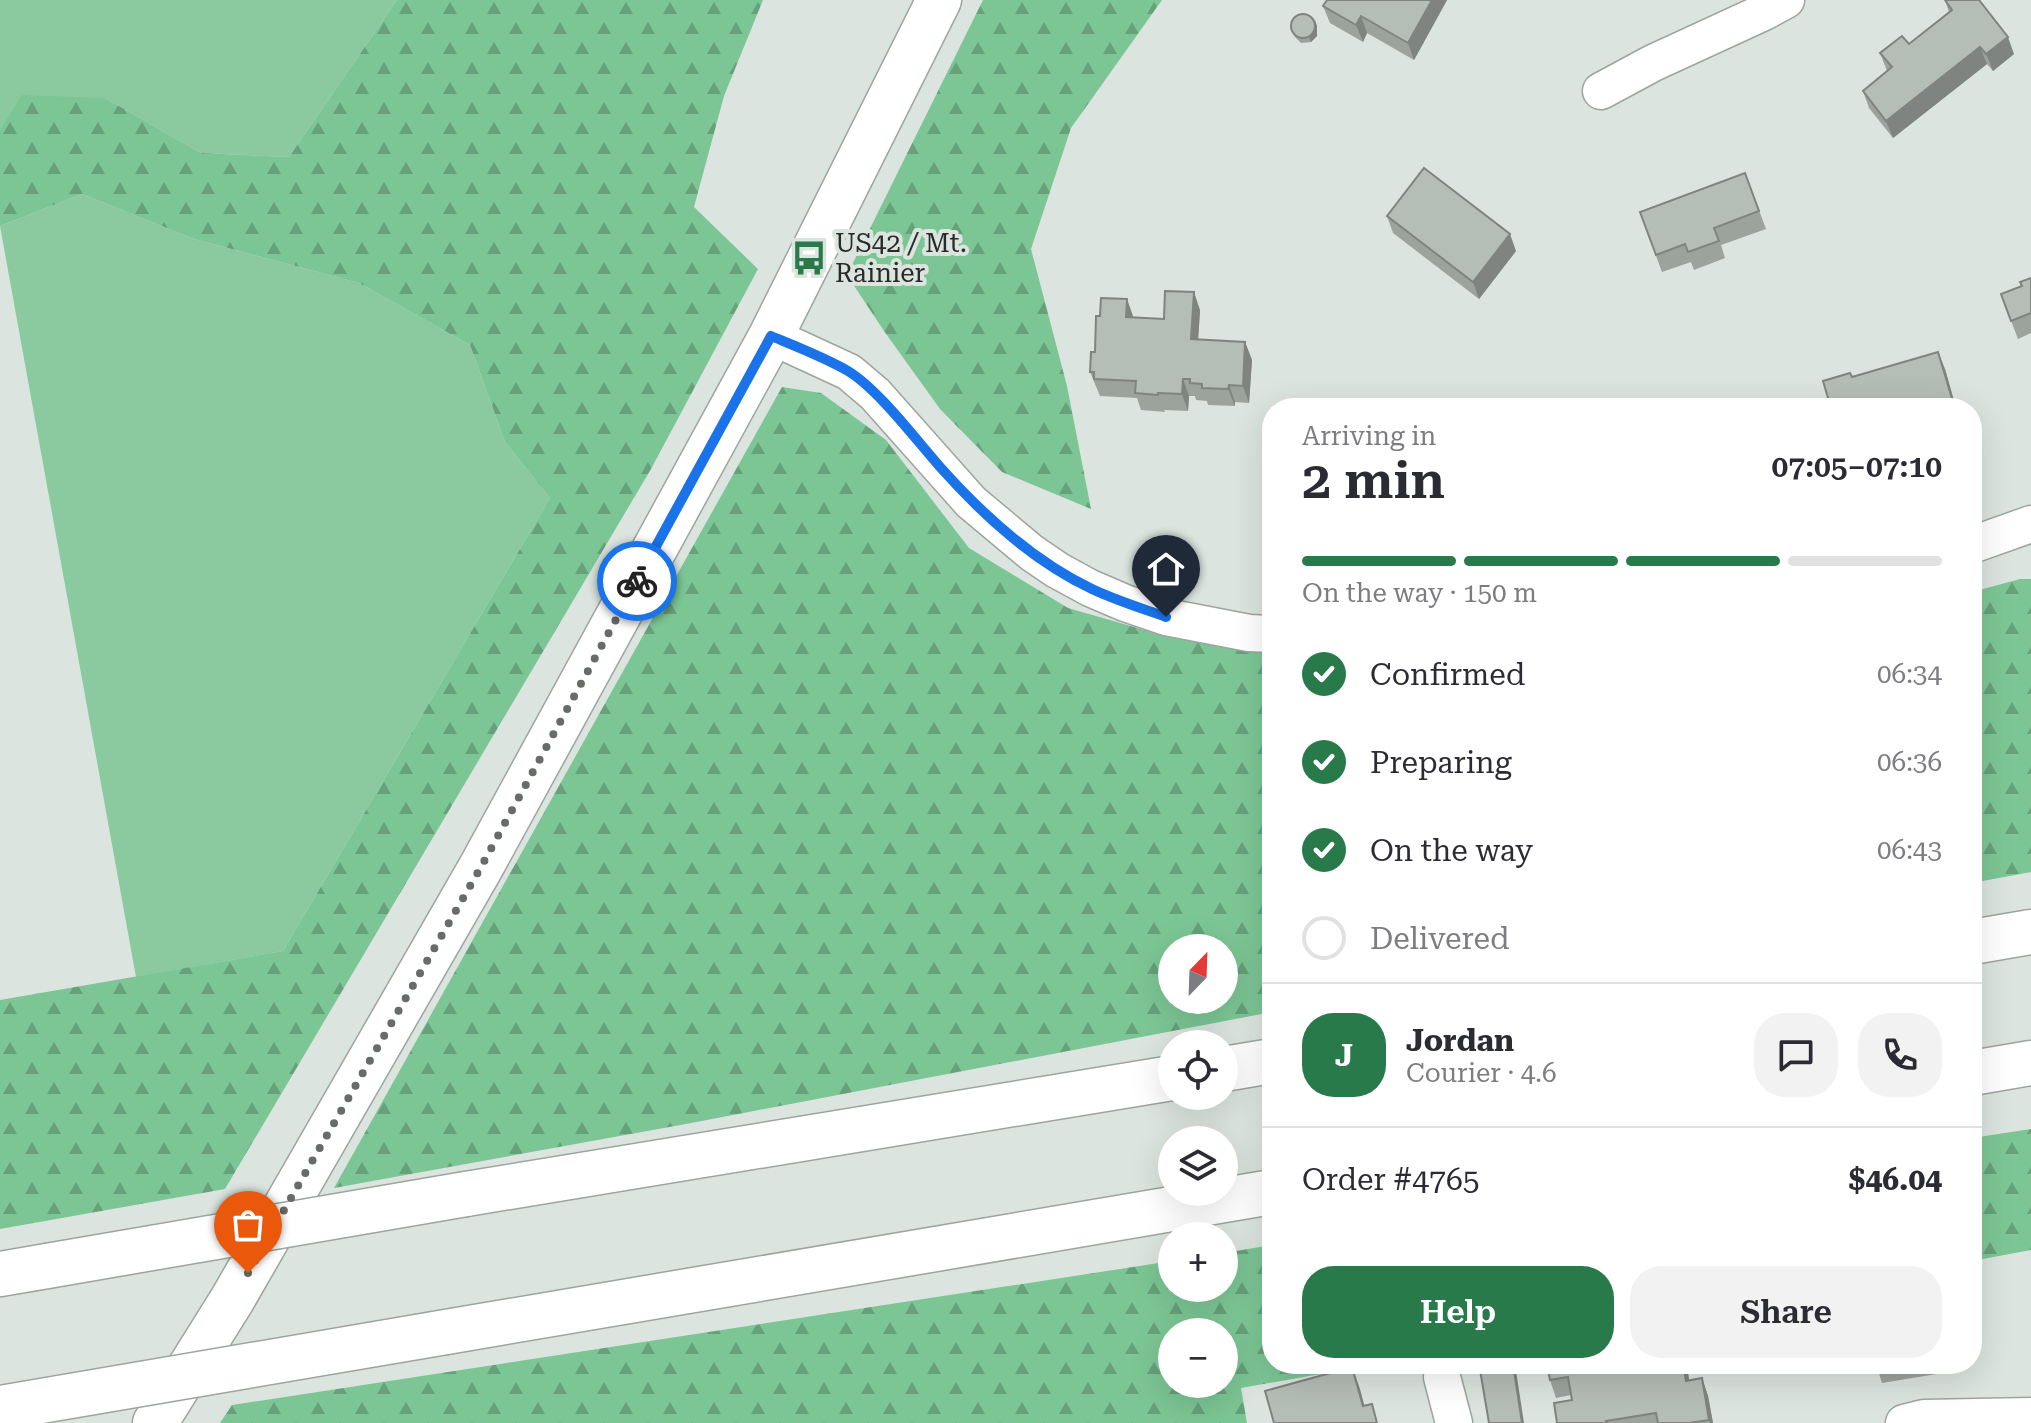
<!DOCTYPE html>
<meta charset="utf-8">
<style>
:root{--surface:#fff;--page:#f2f2f3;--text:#2b2b33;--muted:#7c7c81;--line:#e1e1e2;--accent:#297a4b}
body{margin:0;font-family:"Roboto Serif",serif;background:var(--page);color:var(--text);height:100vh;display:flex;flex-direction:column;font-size:30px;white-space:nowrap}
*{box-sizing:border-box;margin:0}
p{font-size:26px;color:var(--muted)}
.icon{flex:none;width:44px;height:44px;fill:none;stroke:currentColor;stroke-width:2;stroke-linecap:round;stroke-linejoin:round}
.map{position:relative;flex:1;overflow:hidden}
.sheet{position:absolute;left:1262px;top:398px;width:720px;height:976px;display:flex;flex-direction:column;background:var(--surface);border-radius:32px;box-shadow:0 8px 32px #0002}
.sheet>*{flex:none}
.needle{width:52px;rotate:23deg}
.controls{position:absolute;left:1158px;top:934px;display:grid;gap:16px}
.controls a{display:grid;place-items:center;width:80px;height:80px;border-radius:50%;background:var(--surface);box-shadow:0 8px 32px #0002;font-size:40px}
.pin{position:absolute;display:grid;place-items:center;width:68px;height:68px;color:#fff;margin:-82px -34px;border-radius:50% 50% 50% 0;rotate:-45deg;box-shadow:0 0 8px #0007}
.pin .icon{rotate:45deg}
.courier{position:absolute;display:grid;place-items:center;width:80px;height:80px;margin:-40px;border:6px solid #1a73e8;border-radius:50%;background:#fff;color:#222;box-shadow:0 2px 10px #0007}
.headline em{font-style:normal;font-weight:600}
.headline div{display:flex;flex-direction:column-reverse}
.headline{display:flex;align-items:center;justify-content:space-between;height:136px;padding:0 40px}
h1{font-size:52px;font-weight:600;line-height:60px}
.bar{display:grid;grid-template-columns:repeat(4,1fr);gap:12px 8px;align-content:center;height:96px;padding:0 40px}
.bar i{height:10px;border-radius:6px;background:var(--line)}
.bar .on{background:var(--accent)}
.bar p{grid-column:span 4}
.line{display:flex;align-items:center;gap:20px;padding:0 40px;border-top:2px solid var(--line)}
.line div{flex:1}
.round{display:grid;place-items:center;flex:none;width:84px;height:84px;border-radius:32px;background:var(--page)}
ol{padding:0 40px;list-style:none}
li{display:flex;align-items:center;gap:24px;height:88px}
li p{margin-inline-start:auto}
li .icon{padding:8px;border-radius:50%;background:var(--accent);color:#fff;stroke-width:4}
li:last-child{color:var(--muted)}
li i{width:44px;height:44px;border:4px solid var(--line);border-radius:50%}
.primary-button{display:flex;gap:16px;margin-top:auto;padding:16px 40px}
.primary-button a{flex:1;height:92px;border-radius:32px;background:var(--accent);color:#fff;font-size:32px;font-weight:600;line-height:92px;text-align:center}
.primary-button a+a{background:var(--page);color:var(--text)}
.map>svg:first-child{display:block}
</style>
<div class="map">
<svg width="2031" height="1423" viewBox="0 0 2031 1423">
<defs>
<pattern id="forest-firs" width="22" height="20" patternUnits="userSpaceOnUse" patternTransform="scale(2)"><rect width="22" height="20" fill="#7cc695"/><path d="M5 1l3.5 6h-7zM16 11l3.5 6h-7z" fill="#66a17a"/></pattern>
</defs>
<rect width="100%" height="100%" fill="#dbe4de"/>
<g fill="#8bca9f">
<path d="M0 0H397L289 157 201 153 105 98 0 130Z"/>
<path d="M82 194 194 239 359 283 470 345 505 442 550 498 283 951 136 977 0 226Z"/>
</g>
<g fill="url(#forest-firs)" fill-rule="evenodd">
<path d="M397 0H763L724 96 694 207 758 269 651 469 225 1189 0 1229V1000L283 951 550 498 505 442 470 345 359 283 194 239 82 194 0 226V130L22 95 105 98 201 153 289 157Z"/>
<path d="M983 0H1162L1071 128 1031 249 1067 386 1091 509 1002 472 940 409 884 331 847 275Z"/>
<path d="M782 387 821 393 886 440 969 548 1068 608 1162 635 1272 642V1012L686 1124 334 1188ZM1172 948H1224V1000H1172Z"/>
<path d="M2020 579H2031V872L1972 883V592Z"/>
<path d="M2031 1129V1250L1972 1261V1138Z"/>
<path d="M1272 1245V1364H1377L1241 1388 1247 1423H220L232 1405 1172 1261V1288H1224V1253ZM1172 1332H1224V1384H1172Z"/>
</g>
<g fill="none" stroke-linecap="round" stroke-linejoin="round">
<g stroke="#9ca59f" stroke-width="39">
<g id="minor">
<path d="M1601 91 1653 63 1764 12 1786 0"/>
<path d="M771 336 849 372 875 394 971 502 1032 553 1057 570 1090 588 1125 603 1166 617 1249 633 1272 634"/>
<path d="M1972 545 2031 524"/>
<path d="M1442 1377 1454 1423"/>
<path d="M1904 1423 1924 1418 2031 1416"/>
</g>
</g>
<g stroke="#9ca59f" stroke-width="47">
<path id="major" d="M155 1423 232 1300 481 867 771 336 939 0"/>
</g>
<g stroke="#9ca59f" stroke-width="47">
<g id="highway">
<path d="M1972 942 2031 932"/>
<path d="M1224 1069 1272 1061"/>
<path d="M1972 1073 2031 1063"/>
<path d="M466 1194 1172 1078"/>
<path d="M0 1274 47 1266"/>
<path d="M446 1332 1272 1192"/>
</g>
</g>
<use href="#minor" stroke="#fff" stroke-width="36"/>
<use href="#major" stroke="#fff" stroke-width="44"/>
<use href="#highway" stroke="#fff" stroke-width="44"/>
<g stroke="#9ca59f" stroke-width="47" stroke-linecap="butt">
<g id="highway-bridge">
<path d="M47 1266 466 1194"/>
<path d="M0 1408 446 1332"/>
</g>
</g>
<use href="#highway-bridge" stroke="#fff" stroke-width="44"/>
</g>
<g fill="#9ca39d">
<path d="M1447 0 1414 60 1367 33 1363 42 1330 23 1323 6Z"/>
<path d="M1945 0 2014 54 1993 71 1987 64 1893 138 1869 108 1863 91 1887 71 1880 53 1909 44 1949 12Z"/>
<path d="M1317 26V36L1311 42 1301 43 1295 37 1293 31Z"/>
<path d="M1745 173 1766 229 1721 245 1725 258 1694 270 1691 262 1662 272 1640 212Z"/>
<path d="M1387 216 1516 251 1479 299 1393 233Z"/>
<path d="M2031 278V333L2018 339 2001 294 2022 286Z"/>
<path d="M1200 310 1198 340 1245 342 1252 360 1249 403 1235 402V406L1208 405 1207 401 1196 400 1195 396H1189L1188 411 1164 410 1165 412 1141 410 1137 398 1100 396 1090 372 1095 352 1133 316V318L1164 319Z"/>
<path d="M1945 369 1956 408H1831L1852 377Z"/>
<path d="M1547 1364H1702L1703 1370 1688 1373 1689 1381 1702 1378 1708 1396 1713 1423H1557L1572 1400 1571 1395 1556 1398 1550 1380Z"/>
<path d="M1876 1364H1960L1961 1370 1882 1383Z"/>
</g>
<g fill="#7f8480">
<path d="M1432 0H1447L1414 60 1408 43Z"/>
<path d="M1361 16 1367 33 1363 42 1356 25Z"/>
<path d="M1315 20 1317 26V36L1311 42 1309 37Z"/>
<path d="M2008 37 2014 54 1993 71 1986 54Z"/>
<path d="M1980 47 1987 64 1893 138 1886 121Z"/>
<path d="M1510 234 1516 251 1479 299 1473 282Z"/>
<path d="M1194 292 1200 310 1197 357 1191 339Z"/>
<path d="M1127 299 1133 316 1132 335 1126 317Z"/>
<path d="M1245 342 1252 360 1249 403 1243 386Z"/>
<path d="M1938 352 1945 369 1956 408 1953 402Z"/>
<path d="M1183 379 1189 396 1188 411 1182 394Z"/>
<path d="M1229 385 1235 402V406L1228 389Z"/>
<path d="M1513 1364H1515L1524 1423H1522Z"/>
<path d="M1683 1364H1684L1688 1373 1692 1398 1686 1381Z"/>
<path d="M1352 1367 1360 1389 1369 1423 1363 1406Z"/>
<path d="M1702 1378 1708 1396 1713 1423H1710L1709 1420Z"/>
</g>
<g fill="#b5bdb7" stroke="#7f8480" stroke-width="2">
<path d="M1327 0H1432L1408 43 1361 16 1356 25 1323 6Z"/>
<path d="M1945 0H1979L2008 37 1986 54 1980 47 1886 121 1863 91 1892 67 1880 53 1902 36 1909 44 1952 10Z"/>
<circle cx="1303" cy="26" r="12"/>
<path d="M1424 168 1510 234 1473 282 1387 216Z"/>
<path d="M1745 173 1759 211 1714 228 1719 241 1688 252 1685 244 1656 255 1640 212Z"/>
<path d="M2031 278V313L2011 321 2001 294 2022 286 2020 282Z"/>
<path d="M1165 291 1194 292 1191 339 1245 342 1243 386 1229 385 1228 389 1202 388V384L1190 383V379H1183L1182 394 1158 393V395L1135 393 1136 381 1094 379V372H1090L1091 352H1095L1096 316H1100L1101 298 1127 299 1126 317 1164 319Z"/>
<path d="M1938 352 1953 402 1934 408H1831L1823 381 1850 373 1852 377Z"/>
<path d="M1479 1364H1513L1522 1423H1489Z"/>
<path d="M1547 1364H1683L1686 1381 1702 1378 1709 1420 1689 1423H1658L1656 1413 1606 1421 1607 1423H1557L1554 1403 1572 1400 1568 1377 1550 1380Z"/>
<path d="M1876 1364H1922L1877 1371Z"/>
<path d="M1352 1367 1363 1406 1372 1404 1377 1423H1274L1265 1391Z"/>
</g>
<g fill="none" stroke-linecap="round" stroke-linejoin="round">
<path stroke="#676c68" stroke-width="8" stroke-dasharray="0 14.4" d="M248 1273 481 867 637 581"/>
<path stroke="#1a73e8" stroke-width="10" d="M637 581 771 336C795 346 826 358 848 371 879 390 916 440 941 468 984 516 1033 561 1092 589 1115 600 1141 608 1166 617"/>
</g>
<defs>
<g id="bus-bare" transform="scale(2.76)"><path d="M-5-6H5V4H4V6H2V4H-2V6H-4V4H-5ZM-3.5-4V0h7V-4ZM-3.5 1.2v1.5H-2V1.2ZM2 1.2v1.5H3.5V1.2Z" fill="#297a4b" stroke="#dbe4de" stroke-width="2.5" paint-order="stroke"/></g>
</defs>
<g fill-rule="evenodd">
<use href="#bus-bare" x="809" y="258"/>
</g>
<g text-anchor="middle" stroke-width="8" stroke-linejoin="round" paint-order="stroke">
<g font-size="26" fill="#282b29" stroke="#dbe4de" text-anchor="start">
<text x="835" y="252">US42 / Mt.<tspan x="835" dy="30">Rainier</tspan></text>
</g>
</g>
</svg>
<div class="controls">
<a><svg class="needle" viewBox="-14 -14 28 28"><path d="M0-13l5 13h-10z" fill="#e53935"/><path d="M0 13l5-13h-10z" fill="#7c7c81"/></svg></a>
<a><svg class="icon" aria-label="locate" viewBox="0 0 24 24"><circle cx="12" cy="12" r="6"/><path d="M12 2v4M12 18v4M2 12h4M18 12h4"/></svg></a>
<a><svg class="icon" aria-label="layers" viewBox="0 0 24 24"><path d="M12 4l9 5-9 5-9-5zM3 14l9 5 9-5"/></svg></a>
<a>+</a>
<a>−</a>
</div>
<div class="pin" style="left:248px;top:1273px;background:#ea580c"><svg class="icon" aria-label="bag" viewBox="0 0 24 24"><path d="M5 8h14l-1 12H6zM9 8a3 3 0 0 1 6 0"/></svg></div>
<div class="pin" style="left:1166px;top:617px;background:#1f2937"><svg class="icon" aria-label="home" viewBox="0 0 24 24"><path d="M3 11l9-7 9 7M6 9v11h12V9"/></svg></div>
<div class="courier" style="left:637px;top:581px"><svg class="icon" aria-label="bike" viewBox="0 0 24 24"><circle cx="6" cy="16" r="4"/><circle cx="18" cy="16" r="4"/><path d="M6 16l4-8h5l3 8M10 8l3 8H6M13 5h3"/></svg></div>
<section class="sheet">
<div class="headline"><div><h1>2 min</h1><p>Arriving in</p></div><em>07:05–07:10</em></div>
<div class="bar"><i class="on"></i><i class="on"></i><i class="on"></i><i></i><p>On the way · 150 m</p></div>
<ol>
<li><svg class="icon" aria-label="check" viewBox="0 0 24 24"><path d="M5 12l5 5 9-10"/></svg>Confirmed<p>06:34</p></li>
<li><svg class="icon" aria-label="check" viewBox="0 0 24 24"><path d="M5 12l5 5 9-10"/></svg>Preparing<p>06:36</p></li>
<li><svg class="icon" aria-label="check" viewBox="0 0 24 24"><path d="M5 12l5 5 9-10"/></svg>On the way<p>06:43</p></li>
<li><i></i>Delivered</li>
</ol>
<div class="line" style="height:144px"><b class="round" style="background:var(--accent);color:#fff">J</b><div><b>Jordan</b><p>Courier · 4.6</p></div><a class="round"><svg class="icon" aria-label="chat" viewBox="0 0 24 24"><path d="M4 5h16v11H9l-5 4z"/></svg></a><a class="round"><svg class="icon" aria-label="phone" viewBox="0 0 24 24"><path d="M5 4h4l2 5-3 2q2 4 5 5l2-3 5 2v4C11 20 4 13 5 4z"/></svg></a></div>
<div class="line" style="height:104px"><div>Order #4765</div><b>$46.04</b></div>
<div class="primary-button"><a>Help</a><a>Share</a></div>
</section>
</div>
